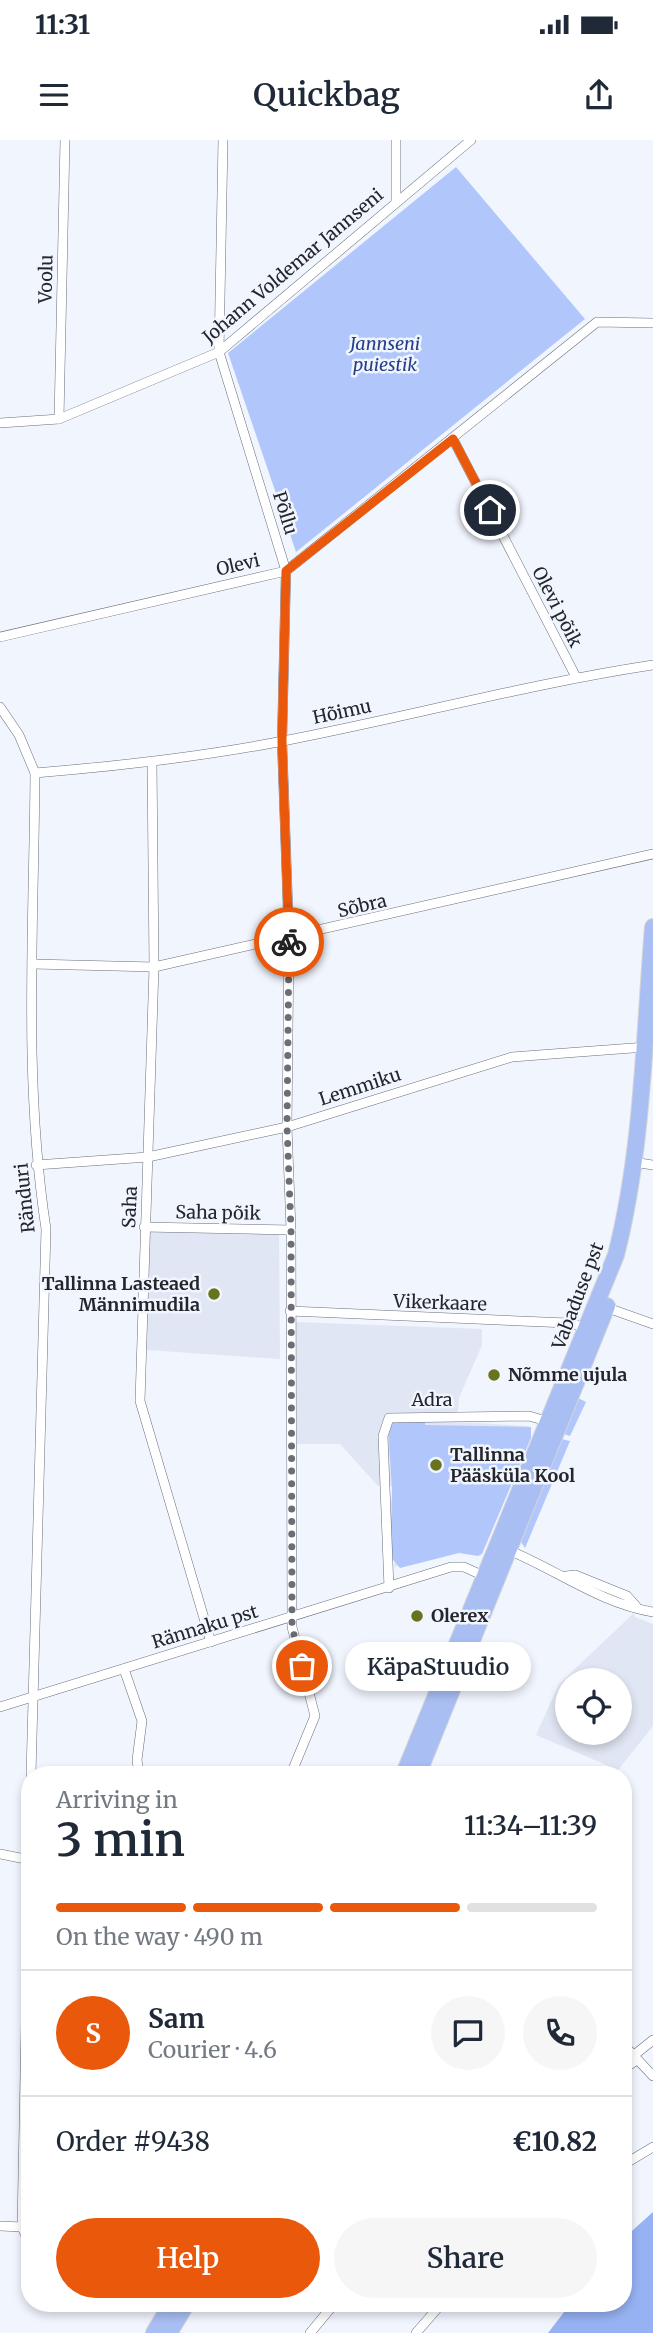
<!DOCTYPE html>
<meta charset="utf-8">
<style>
:root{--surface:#fff;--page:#f6f6f7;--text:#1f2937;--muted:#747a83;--line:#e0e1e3;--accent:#ea580c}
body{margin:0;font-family:Merriweather,serif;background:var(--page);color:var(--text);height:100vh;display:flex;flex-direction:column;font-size:26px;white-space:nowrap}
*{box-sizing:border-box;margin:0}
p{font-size:23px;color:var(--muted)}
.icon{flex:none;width:38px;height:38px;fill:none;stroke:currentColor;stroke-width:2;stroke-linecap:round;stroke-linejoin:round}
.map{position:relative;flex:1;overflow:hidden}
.drawer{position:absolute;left:21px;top:1626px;width:611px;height:546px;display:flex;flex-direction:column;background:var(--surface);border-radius:28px;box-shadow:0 4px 10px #0003}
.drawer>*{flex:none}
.controls{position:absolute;left:555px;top:1528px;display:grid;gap:14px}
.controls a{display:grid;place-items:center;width:77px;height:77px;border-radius:50%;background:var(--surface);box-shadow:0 4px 10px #0003;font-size:35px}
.pin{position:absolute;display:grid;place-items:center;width:60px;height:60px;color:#fff;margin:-30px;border:4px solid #fff;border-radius:50%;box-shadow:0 2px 7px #0007}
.courier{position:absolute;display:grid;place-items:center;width:70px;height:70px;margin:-35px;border:5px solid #ea580c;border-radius:50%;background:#fff;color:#222;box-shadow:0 2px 9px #0007}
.bubble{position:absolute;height:49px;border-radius:24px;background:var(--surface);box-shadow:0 4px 10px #0003;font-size:23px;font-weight:600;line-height:49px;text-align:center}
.summary em{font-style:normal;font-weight:600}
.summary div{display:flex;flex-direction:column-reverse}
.summary{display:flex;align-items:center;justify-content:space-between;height:119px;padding:0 35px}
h1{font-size:46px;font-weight:600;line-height:52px}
.bar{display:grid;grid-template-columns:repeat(4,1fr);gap:10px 7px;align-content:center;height:84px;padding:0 35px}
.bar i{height:9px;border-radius:5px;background:var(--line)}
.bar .on{background:var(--accent)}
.bar p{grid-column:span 4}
.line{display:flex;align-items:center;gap:18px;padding:0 35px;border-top:2px solid var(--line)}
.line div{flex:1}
.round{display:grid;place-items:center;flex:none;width:74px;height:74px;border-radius:37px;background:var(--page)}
.button{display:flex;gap:14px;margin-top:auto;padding:14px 35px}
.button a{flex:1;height:80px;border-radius:42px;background:var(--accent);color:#fff;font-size:28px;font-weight:600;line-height:80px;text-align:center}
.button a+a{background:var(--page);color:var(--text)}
.status{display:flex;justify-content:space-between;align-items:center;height:49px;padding:0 35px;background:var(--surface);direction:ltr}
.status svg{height:19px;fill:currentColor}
header{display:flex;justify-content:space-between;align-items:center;height:91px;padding:0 35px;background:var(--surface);font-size:32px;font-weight:600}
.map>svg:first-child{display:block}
</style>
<div class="status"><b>11:31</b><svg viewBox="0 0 49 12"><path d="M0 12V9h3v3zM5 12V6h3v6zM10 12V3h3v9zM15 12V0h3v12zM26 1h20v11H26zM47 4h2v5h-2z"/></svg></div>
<header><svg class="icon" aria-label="menu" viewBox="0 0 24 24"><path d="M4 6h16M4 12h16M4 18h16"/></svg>Quickbag<svg class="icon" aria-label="share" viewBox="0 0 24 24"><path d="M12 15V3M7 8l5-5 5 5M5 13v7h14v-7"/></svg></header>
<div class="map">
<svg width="653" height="2193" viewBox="0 0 653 2193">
<rect width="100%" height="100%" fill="#f1f5fe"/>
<g fill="#e0e6f3" fill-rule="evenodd">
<path d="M149 1092 279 1094 280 1219 147 1210Z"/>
<path d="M296 1182 482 1189V1205L459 1258 457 1282 529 1286 480 1401 394 1427 393 1346H378L340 1304H297Z"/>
<path d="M634 1473 635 1477 653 1484V1586L618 1630 536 1595 559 1544ZM620 1540V1592H567V1540Z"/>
</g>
<g fill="#b1c7fc">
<path d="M456 27 585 179 296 412 228 213Z"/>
<path d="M578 1258 586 1262 570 1296 564 1294Z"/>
<path d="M425 1278V1285L531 1287V1298L482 1414 478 1416 459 1413 400 1428 390 1416 392 1350 388 1285 396 1279Z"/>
<path d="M562 1299 570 1301 525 1408 521 1402Z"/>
</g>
<path fill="#97b2f3" d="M653 2072V2193H548L571 2163H623V2099Z"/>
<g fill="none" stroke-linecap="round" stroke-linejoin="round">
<g stroke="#696f7c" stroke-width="10">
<g id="street">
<path d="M223 0 219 212 286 431 282 601 289 798 287 987 291 1090 292 1487 315 1576 291 1634"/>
<path d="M396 0V61"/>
<path d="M59 279 65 0"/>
<path d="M0 283 59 279 219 212 471 0"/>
<path d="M453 299 576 537"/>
<path d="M0 497 286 431 597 182 653 183"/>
<path d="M0 567 19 595 35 633C34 785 23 938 46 1089L31 1634"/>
<path d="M152 623 154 827 140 1261 211 1502"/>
<path d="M35 633C119 626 201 617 283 601 407 577 528 544 653 525"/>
<path d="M33 824 154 827 653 714"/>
<path d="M633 1022 653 1025"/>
<path d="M36 1025 148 1017 287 987 512 917 646 907"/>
<path d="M144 1087 291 1090"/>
<path d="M605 1167 653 1184"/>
<path d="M290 1171 568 1183 588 1188"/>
<path d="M506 1409C556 1429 599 1463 653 1472"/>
<path d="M566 1436 575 1435 627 1456 636 1466"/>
<path d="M389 1448 383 1296 389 1278 529 1276 550 1282"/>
<path d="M124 1529 142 1581 137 1620 139 1634"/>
<path d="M0 1567 451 1427H464L486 1437"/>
<path d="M30 1682 22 2087 30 2105"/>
<path d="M0 1714 30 1720"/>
<path d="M623 1904 653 1936"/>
<path d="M633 1916 653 1900"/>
<path d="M623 1929 637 1920"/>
<path d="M623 2025 653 2007"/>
<path d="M0 2086 22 2087"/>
<path d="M310 2193 335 2163"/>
<path d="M416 2193 442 2163"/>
</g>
</g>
<g stroke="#d3d4d5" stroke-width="18">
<g id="highway">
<path d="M404 1634 616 1115C643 1009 644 896 653 787"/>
<path d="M418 1634 607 1166"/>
<path d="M154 2193 172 2163"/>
<path d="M169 2193 187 2163"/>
</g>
</g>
<use href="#street" stroke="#fff" stroke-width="9"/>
<use href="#highway" stroke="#a9bff4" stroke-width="16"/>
</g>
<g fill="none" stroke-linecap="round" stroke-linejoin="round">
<path stroke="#6c6e76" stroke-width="7" stroke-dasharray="0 12.6" d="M289 802 287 986 291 1090 292 1487 302 1526"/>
<path stroke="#ea580c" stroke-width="9" d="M289 802 282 601 286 431 453 299 490 370"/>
</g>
<g fill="#67731d" stroke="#f1f5fe" stroke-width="2.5">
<circle cx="214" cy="1154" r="7"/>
<circle cx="494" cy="1235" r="7"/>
<circle cx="436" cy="1325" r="7"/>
<circle cx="417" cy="1476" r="7"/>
</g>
<g text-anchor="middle" stroke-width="5" stroke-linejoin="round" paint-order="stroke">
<g font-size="18" fill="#24262c" stroke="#f1f5fe">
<text transform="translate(293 126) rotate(-40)" y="6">Johann Voldemar Jannseni</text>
<text transform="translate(46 139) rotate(-89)" y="6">Voolu</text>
<text transform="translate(285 373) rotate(73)" y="6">Põllu</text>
<text transform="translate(238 425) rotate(-13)" y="6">Olevi</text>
<text transform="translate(557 467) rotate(63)" y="6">Olevi põik</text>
<text transform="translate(342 572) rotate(-12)" y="6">Hõimu</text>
<text transform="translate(362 766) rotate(-13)" y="6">Sõbra</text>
<text transform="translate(360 947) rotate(-18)" y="6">Lemmiku</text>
<text transform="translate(25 1058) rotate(-96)" y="6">Ränduri</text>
<text transform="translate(130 1067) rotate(-87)" y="6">Saha</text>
<text transform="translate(218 1073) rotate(1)" y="6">Saha põik</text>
<text transform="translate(578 1156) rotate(-69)" y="6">Vabaduse pst</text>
<text transform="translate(440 1163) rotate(2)" y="6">Vikerkaare</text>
<text x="432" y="1266">Adra</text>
<text transform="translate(205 1487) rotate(-17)" y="6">Rännaku pst</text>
</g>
<g font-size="18" font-style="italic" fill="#263e89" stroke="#f1f5fe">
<text x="385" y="210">Jannseni<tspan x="385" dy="21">puiestik</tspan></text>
</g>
<g font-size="18" font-weight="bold" fill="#24262c" stroke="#f1f5fe" text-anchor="start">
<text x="200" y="1150" text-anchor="end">Tallinna Lasteaed<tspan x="200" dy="21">Männimudila</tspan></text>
<text x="508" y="1241">Nõmme ujula</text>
<text x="450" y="1321">Tallinna<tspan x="450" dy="21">Pääsküla Kool</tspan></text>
<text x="431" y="1482">Olerex</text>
</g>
</g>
</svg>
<div class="controls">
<a><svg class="icon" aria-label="locate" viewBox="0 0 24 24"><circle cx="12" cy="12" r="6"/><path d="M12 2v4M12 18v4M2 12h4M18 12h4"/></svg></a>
</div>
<div class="pin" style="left:302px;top:1526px;background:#ea580c"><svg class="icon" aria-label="bag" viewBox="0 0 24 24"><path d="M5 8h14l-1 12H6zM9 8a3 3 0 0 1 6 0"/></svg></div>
<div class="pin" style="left:490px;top:370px;background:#1f2937"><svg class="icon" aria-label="home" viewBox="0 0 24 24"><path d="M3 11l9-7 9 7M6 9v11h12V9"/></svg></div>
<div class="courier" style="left:289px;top:802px"><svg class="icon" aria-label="bike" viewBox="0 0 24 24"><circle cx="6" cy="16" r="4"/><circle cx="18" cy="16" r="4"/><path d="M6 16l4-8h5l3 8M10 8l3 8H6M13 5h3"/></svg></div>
<div class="bubble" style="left:345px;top:1502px;width:186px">KäpaStuudio</div>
<section class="drawer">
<div class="summary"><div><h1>3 min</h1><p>Arriving in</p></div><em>11:34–11:39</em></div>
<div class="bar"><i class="on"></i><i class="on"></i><i class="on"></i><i></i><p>On the way · 490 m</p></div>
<div class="line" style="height:126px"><b class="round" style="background:var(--accent);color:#fff">S</b><div><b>Sam</b><p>Courier · 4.6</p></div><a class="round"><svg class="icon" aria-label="chat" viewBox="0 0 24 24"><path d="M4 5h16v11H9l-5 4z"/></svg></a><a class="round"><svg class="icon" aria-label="phone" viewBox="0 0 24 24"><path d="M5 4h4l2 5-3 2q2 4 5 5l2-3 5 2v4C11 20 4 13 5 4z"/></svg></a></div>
<div class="line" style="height:91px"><div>Order #9438</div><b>€10.82</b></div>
<div class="button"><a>Help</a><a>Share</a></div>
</section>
</div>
